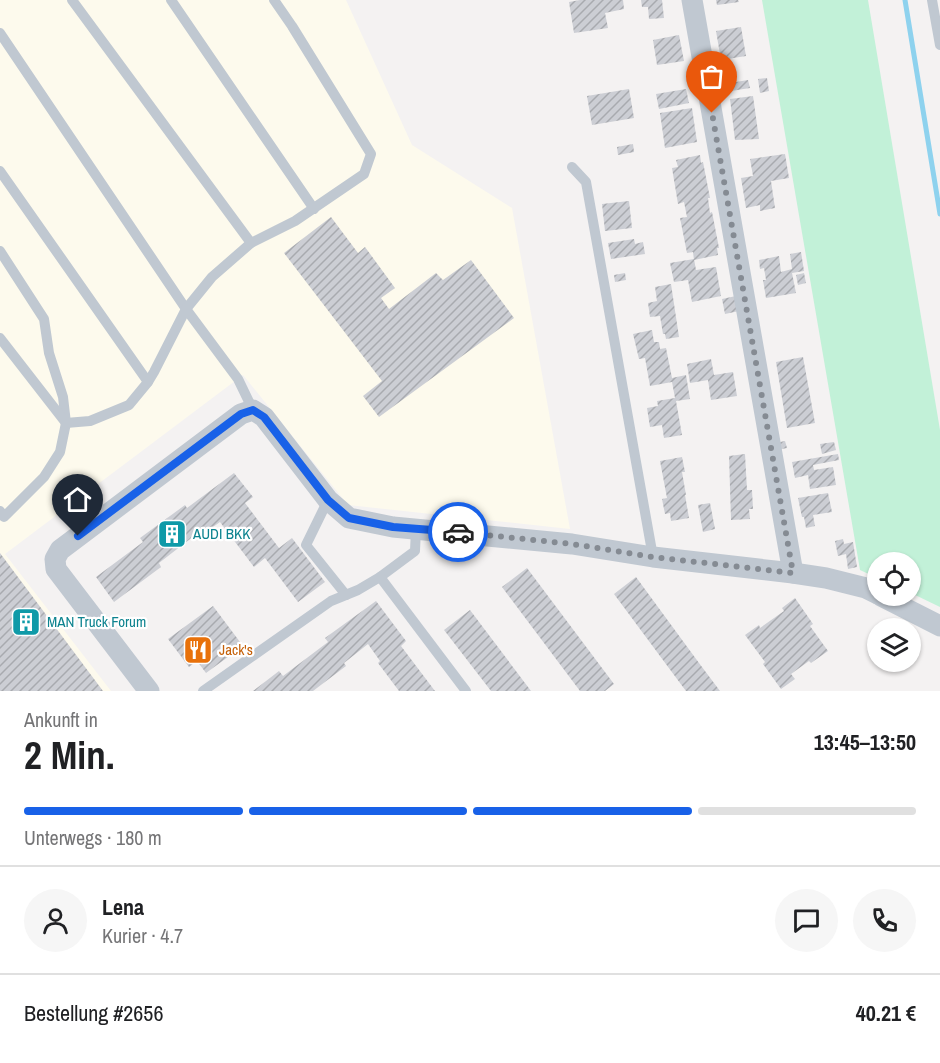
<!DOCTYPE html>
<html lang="de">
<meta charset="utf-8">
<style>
:root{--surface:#fff;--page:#f6f6f6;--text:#202124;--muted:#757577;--line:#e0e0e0;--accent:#1861e8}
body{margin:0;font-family:"Archivo Narrow",sans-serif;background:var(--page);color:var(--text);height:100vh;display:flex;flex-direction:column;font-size:22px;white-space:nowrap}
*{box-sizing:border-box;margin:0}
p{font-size:20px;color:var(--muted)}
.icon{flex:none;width:33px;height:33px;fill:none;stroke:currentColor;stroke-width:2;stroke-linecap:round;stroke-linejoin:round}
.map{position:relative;height:691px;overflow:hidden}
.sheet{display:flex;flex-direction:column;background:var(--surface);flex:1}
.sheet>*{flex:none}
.buttons{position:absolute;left:867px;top:552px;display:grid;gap:12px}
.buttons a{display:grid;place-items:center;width:54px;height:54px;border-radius:50%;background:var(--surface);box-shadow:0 2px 4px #0004;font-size:30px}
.pin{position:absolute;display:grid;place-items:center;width:51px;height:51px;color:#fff;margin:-62px -26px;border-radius:50% 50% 50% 0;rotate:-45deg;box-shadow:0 0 6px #0007}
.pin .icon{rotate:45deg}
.courier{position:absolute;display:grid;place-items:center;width:60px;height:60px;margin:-30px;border:4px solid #1861e8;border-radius:50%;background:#fff;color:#222;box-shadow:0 2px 8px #0007}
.headline em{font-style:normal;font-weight:700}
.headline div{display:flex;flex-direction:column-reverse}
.headline{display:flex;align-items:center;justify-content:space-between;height:102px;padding:0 24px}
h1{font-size:39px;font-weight:700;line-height:45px}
.bar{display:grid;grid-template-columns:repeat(4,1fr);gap:9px 6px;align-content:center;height:72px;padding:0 24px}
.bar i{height:8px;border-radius:4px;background:var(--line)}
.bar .on{background:var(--accent)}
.bar p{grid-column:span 4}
.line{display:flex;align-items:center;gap:15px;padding:0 24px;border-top:2px solid var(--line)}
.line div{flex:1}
.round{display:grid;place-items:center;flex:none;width:63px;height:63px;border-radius:32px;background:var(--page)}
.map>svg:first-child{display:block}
</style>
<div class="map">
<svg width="940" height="691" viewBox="0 0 940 691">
<defs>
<pattern id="building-hatch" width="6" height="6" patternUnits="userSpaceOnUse" patternTransform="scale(1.5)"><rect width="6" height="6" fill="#ccced4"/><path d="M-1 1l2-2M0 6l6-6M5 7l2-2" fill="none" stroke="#a8aaaf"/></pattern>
</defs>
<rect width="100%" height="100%" fill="#f4f2f2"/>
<path fill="#fdfaed" d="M0 0H346L412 145 512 208 570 529 348 505 243 375 5 554 111 691H0Z"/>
<path fill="#c2f1d8" d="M762 0H868L940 430V607L911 593 910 562H878L877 578 860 570Z"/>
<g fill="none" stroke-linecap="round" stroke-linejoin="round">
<path stroke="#8ed2ee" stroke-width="5" d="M905 0 940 214"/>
</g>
<g fill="url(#building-hatch)">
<path d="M580 0H623L624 9 605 13 608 28 574 33 569 2Z"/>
<path d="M641 0H662L664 18 649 19 648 7H642Z"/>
<path d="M716 0H738L739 2 717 5Z"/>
<path d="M741 27 746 56 721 60 716 31Z"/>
<path d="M679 35 684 61 657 65 653 40Z"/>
<path d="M767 78 769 91 760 93 758 79Z"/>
<path d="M748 80 750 88 731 91 730 83Z"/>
<path d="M629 89 634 118 592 125 587 96Z"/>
<path d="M686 89 689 103 659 109 656 94Z"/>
<path d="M753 96 759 139 735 140 730 99Z"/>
<path d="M692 108 697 142 665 148 660 113Z"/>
<path d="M633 144 634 152 618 155 617 147Z"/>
<path d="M785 154 789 178 771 181 775 208 760 211V205L746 208 741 178 753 176 750 159Z"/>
<path d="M700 155 701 163 703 162 710 198H708L710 213 712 212 719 248H717L718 255 694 260 693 252 687 253 680 218 687 217 684 202 678 204 672 168 678 167 676 160Z"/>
<path d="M629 201 632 228 605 231 602 204Z"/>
<path d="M331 217 358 253 365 247 395 288 381 298 389 309 436 273 443 280 471 260 514 318 379 417 363 396 382 381 284 253Z"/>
<path d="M634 239 635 244 643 242 645 254 611 259 608 243Z"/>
<path d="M801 252 804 271 792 273 796 293 766 298 763 280H766L764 268 760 269 759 260 779 256 781 272 792 269 790 254Z"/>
<path d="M694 259 696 270 716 267 721 296 692 302 688 280 674 282 670 263Z"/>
<path d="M625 273 626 280 615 282 614 275Z"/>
<path d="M804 273 806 283 798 285 796 275Z"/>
<path d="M671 284 679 337 666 339 665 334H663L660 316 650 317 648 303 657 301 655 287Z"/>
<path d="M736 296 739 311 725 314 722 299Z"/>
<path d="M652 330 654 342H659L660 349 666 348 672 378 686 375 690 399 676 401 682 435 664 438 662 425 650 427 647 408 658 406 657 401 675 398 672 382 650 386 645 358 639 359 633 334Z"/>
<path d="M803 357 815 423 787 428 776 362Z"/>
<path d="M711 359 714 375 733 372 737 396 711 400 708 380 690 383 687 364Z"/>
<path d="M785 441 787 448 777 450 775 443Z"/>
<path d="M834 442 836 450 822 454 820 444Z"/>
<path d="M745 454 747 490H752L753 509H749L750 519 731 520 729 456Z"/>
<path d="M838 454 839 460 813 465 814 470 833 467 836 485 810 489 808 475 795 478 792 462Z"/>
<path d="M682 457 685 472H682L686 495H685L689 518 671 521 670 513 665 514 662 499 667 498 660 461Z"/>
<path d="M234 473 253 497 245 503 279 548 292 538 325 582 298 602 265 558 254 567 220 522 206 532 203 529 159 563 161 567 114 602 96 577 143 542 140 538 185 505 187 508Z"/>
<path d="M828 493 832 512 813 515 815 526 806 528 804 517H802L798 498Z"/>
<path d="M710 503 715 529 703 532 698 505Z"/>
<path d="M843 539 844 544 853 542 857 567 848 569 846 554 838 556 835 541Z"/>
<path d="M0 553 103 691H0Z"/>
<path d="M527 568 614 684 605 691H580L502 587Z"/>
<path d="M636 577 699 663 720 691H686L677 679 614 594Z"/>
<path d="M795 598 813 624 810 626 828 651 811 663 809 661 791 674 795 679 781 689 763 664 765 662 745 635 759 625 760 628 784 611 782 608Z"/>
<path d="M376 601 406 641 401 646 435 691H399L378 663 380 661 368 644 344 663 346 666 313 691H253L279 671 283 676 328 642 325 638Z"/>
<path d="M213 606 243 646 206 673 197 661 189 667 168 639Z"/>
<path d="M470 610 531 691H491L444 630Z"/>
</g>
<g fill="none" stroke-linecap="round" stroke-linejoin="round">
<g stroke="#c0c8d1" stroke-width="10">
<path d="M72 0 251 243"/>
<path d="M171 0 314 209"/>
<path d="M932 0 940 45"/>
<path d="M0 33 186 309 238 379 253 410"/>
<path d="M572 167 586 182 653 557"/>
<path d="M0 171 148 382"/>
<path d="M0 251 44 319 49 353 63 397 66 423 60 452 44 477 4 517 0 511"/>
<path d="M0 338 66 423 90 421 129 405 148 382 154 372 186 309 212 277 251 243 295 221 364 174 371 154 292 26 274 0"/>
<path d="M328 500 306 545 346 595"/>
<path d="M380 577 415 551 416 529"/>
<path d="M203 691 331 601 358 590 380 577 466 691"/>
</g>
<g stroke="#c0c8d1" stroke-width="21">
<path d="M692 0 793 573"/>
<path d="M881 596 940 626"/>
<path d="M149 691 56 569 55 559 60 550 241 414 253 410 264 417 328 500 349 518 393 527 572 544 653 557 793 573 826 578 866 588 878 594"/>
</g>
</g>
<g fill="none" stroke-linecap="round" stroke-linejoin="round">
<path stroke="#858b93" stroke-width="6" stroke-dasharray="0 10.8" d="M458 532 572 544 653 557 793 573 712 113"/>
<path stroke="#1861e8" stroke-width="8" d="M78 536 241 414 253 410 264 417 328 500 349 518 393 527 458 532"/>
</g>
<defs>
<g id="building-square" transform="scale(1.5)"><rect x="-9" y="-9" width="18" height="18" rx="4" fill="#0f9aa8" stroke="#fff"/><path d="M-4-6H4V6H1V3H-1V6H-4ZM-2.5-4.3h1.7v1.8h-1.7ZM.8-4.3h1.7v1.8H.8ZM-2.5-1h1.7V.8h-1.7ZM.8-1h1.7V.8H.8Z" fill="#fff"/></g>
<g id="restaurant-square" transform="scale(1.5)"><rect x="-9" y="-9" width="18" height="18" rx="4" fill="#e8710a" stroke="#fff"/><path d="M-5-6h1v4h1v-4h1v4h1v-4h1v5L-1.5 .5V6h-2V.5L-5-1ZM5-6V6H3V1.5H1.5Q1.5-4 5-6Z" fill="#fff"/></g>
</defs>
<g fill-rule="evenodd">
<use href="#building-square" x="172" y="534"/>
<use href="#building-square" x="26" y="622"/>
<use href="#restaurant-square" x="198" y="650"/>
</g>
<g text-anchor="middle" stroke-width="4.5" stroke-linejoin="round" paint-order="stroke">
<g font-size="15" fill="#0d838f" stroke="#fff" text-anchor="start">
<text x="193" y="539">AUDI BKK</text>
<text x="47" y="627">MAN Truck Forum</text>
</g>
<g font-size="15" fill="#c56008" stroke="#fff" text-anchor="start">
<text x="219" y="655">Jack's</text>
</g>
</g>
</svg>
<div class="buttons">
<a><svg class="icon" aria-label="locate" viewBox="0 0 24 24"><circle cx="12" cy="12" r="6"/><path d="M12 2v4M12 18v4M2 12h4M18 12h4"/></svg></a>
<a><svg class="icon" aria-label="layers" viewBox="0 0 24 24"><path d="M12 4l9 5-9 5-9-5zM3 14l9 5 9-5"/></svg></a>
</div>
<div class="pin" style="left:712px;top:113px;background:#ea580c"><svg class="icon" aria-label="bag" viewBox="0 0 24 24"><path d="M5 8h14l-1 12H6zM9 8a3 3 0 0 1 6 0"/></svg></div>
<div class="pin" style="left:78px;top:536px;background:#1f2937"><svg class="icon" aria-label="home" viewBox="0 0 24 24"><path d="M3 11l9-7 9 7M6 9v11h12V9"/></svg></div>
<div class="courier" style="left:458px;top:532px"><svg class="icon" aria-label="car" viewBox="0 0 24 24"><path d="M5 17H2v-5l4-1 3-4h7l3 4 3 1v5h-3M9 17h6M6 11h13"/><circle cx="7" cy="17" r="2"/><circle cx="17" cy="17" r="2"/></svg></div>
</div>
<section class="sheet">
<div class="headline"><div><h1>2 Min.</h1><p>Ankunft in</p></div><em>13:45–13:50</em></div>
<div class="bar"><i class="on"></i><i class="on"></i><i class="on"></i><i></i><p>Unterwegs · 180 m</p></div>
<div class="line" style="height:108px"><a class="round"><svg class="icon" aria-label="person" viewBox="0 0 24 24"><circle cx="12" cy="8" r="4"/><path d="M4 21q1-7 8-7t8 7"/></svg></a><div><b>Lena</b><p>Kurier · 4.7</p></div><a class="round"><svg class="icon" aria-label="chat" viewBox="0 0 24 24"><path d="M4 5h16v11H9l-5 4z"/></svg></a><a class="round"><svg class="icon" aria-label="phone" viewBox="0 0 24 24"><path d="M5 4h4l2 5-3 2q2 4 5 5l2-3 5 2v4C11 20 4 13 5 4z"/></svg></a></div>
<div class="line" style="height:78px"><div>Bestellung #2656</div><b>40.21 €</b></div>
</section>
